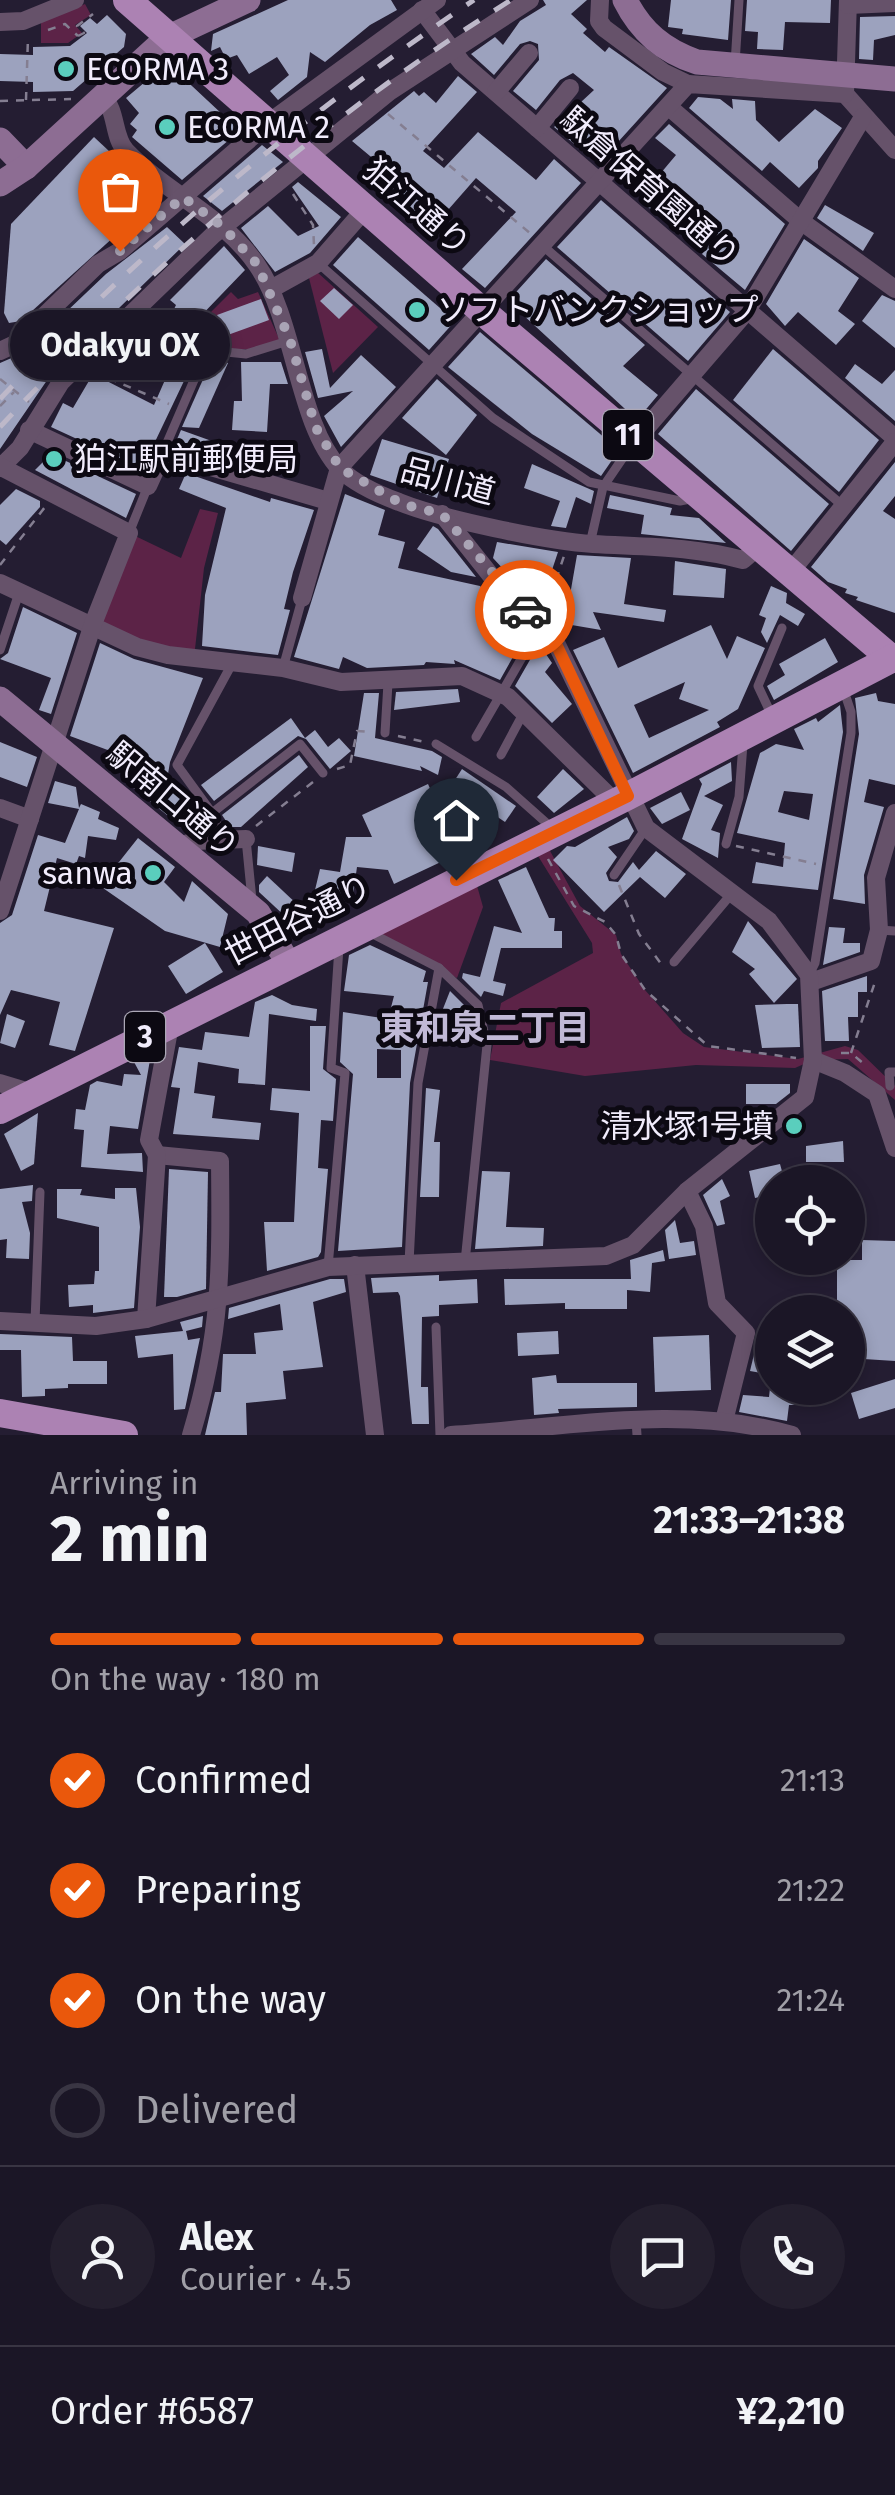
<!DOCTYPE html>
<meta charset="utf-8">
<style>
:root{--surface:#1b1626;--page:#241f2e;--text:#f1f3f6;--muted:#a09fa7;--line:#393543;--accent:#ea580c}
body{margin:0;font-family:"Fira Sans","Noto Sans JP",sans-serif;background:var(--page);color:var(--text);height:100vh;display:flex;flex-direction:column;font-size:38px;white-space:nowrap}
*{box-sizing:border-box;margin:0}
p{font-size:32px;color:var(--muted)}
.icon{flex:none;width:55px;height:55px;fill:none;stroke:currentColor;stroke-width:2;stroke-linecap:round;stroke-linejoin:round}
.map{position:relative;height:1435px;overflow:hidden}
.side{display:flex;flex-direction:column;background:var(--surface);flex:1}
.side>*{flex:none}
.controls{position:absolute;left:755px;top:1165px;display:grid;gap:20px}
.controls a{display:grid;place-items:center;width:110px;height:110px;border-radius:50%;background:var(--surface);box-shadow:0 5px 15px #0003,0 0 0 2px var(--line);font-size:50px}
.pin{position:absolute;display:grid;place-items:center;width:85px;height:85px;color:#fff;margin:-102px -42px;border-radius:50% 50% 50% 0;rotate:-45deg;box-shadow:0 0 10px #0007}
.pin .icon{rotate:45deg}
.courier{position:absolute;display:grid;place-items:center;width:100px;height:100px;margin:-50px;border:8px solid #ea580c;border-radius:50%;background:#fff;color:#222;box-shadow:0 2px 12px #0007}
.bubble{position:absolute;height:70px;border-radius:35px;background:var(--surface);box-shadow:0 5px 15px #0003,0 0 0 2px var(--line);font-size:32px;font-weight:700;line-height:70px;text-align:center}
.overview em{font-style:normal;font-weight:700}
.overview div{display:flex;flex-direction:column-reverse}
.overview{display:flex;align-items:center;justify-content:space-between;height:170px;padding:0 50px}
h1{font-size:65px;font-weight:700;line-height:75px}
.bar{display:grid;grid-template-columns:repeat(4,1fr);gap:15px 10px;align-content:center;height:120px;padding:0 50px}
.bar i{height:12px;border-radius:8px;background:var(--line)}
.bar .current{background:var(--accent)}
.bar p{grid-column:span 4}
.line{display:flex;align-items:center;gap:25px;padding:0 50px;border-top:2px solid var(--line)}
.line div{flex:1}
.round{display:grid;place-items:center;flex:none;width:105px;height:105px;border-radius:52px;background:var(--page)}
ol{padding:0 50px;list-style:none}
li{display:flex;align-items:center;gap:30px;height:110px}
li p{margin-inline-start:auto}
li .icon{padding:10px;border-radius:50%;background:var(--accent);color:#fff;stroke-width:4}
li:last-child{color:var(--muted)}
li i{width:55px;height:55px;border:5px solid var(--line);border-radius:50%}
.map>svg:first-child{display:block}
</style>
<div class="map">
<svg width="895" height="1435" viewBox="0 0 895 1435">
<rect width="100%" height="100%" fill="#241d32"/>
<g fill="#5c2347">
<path d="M85 4 91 15 75 25 82 33 68 43H41V22Z"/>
<path d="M317 272 378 327 333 373 309 278Z"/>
<path d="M231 292 238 299 258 292 281 343C243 351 225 356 196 327Z"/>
<path d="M200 509 218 513 204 568 194 658 93 624 129 533 181 558Z"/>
<path d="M549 849 580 906 616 935 621 954 645 990 683 1033 704 1047 798 1059 845 1046 858 1050 895 1086V1100L848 1059 813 1060 795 1068 696 1065 585 1076 490 1060 501 1003 593 953 592 943 538 856Z"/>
<path d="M476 882 483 907 457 978 376 935Z"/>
</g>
<g fill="#9ca2be" fill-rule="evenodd">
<path d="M288 0H391L397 10 370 25 325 62 310 52 307 77 278 100 270 91 289 75 277 57 249 74 237 55 226 59 220 47 211 51 213 34Z"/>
<path d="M543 0H587L571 14 587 29 583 33 605 52 609 47 667 88 598 164 554 127 594 90 573 73 560 80 536 110 513 91 539 60 538 44 530 41 520 44 494 75 471 54 495 37 503 45 520 21 546 5Z"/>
<path d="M671 0H731L728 40 682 34 683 29 668 27Z"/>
<path d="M747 0H831L830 23 785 22 783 50 757 49 758 32 745 31Z"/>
<path d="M107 15 126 34 124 47 73 91 33 92V82L0 81V54L33 55V47L70 46 87 33 80 26 90 18 97 24Z"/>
<path d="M895 16V35L874 40 873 60 859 59 860 17Z"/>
<path d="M158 71 177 72 237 128V133L182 180 132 137 137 130 130 124 139 113 126 98Z"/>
<path d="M458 76 477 92 423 151 444 168 478 132 536 180 554 159 581 183 485 288 462 269 516 212 476 178 426 235 367 184 382 166 352 141 414 91 419 96 424 92 436 103Z"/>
<path d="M698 97 720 99 733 109 732 99 755 101 756 120 779 142 815 109 842 128 818 161V168L799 188 770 162 762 171 689 108Z"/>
<path d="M669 124 785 224 745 290 702 254 717 235 695 219 680 235 639 199 676 155 655 138Z"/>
<path d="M94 137 158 197 21 321 9 323 4 313 11 224Z"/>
<path d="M262 145 283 162 222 211 203 196Z"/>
<path d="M298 182 341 217 310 253 275 272 241 228 268 206 298 236 319 226 292 187Z"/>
<path d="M601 200 730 312 688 361 557 247Z"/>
<path d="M825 205 874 233 863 251 817 218Z"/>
<path d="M167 227 185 244 52 373 0 449V363L23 353 106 274Z"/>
<path d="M358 237 455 321 429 350 333 265Z"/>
<path d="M804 239 859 278 838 311 855 324 836 345 798 312 785 326 766 304Z"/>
<path d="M224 246 245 270 195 322 186 314 168 353 155 348 176 305 170 300Z"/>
<path d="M546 259 645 345 623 366 658 395 637 420 508 301Z"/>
<path d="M334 288 353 305 339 319 320 301Z"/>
<path d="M882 295 895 301V348L862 321Z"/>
<path d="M261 299 269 320 225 336 217 315Z"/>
<path d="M480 332 619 450 601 476 532 434 448 367Z"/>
<path d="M322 349 330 388 361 355 396 387 341 447 324 416 353 391 318 398 305 352Z"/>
<path d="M773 349 879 440 839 492 733 400Z"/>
<path d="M172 350 194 360 142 469 51 427 63 403 73 408 93 374 154 405 172 364 167 361Z"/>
<path d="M212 359 228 363 199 428 182 427Z"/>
<path d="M241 362H281L288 384H270L267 432 232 430 234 401H242Z"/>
<path d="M855 364 882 384 895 370V421L845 378Z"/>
<path d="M437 379 477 415 446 455 402 418Z"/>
<path d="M696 389 829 504 791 551 658 434Z"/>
<path d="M181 430 248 454 244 464 175 444Z"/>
<path d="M382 439 449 459 437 498 370 475Z"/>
<path d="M51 454 136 494 126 518 35 470Z"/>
<path d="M895 462V496L883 511 895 519V613L856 600 858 597 845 593 847 589 828 582 811 567Z"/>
<path d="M532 464 594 491 591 504 576 497 566 528 551 526 560 501 524 488Z"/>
<path d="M186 473 270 502 271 498 314 510 293 572 284 609 290 610 278 655 202 646 205 595 226 508 179 489Z"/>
<path d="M16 489 40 501V507L6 545 0 540V505Z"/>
<path d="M345 494 385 510 378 535 405 542 398 568 480 586 527 632 500 680 454 660 455 664 426 662 424 665 367 668 343 657 339 669 294 657Z"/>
<path d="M610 495 672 508 670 515 699 518 726 543 641 534 644 515 607 508Z"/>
<path d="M433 526 438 529 476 577 451 572 417 549Z"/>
<path d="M497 542 558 552 545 591 570 595 577 555 631 558 624 604 666 610 664 622 593 612 601 630 554 622 557 604 525 593 493 558Z"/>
<path d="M675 561 726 569 724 598 673 595Z"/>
<path d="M771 586 787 593 786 603 805 614 798 626 780 615 767 643 761 632 766 618 759 615Z"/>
<path d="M23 607 77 633 51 714 39 710 51 678 0 659 8 653Z"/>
<path d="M711 625 727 659 737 636 765 648 738 709 717 722 720 727 633 773 573 650 604 637 618 668ZM685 682 679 699 709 710 649 738 634 705Z"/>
<path d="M825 638 838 662 774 700 767 686 785 675 779 664Z"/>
<path d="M100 643 134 659 203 678 170 762 166 786 181 798 167 815 131 786 148 765 70 736Z"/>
<path d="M539 644 552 663 545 672 572 704 552 723 515 686Z"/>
<path d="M458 689 460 702 394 710 396 692Z"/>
<path d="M364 693H379L375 738 432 751 442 757 438 775 420 766 422 771 354 756Z"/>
<path d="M876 693 878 701 895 704V785L869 779 864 802 884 807 864 875 865 904 833 899 859 734 855 698Z"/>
<path d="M840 705 843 732 818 890 752 883 756 862 783 867 785 843 737 833 760 753 776 744 804 750 794 729 816 718 818 722ZM784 791 813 794 809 820 778 812Z"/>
<path d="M291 718 305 738 315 730 328 747 339 738 351 751 330 769 306 739 298 736 214 801 201 785Z"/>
<path d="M0 742 37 757 27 787 0 777Z"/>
<path d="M299 755 308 767 241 827H230L222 815Z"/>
<path d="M731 762 732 781 704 796 723 805 711 830 720 833 718 858 682 839 702 784 699 779Z"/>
<path d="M462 769 516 806 505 822 451 786Z"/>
<path d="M563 769 584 789 554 813 537 797Z"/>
<path d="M55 781 76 787 79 808 81 804 100 812 98 819 119 828 116 840 88 836 85 858 79 856 76 864 57 858 44 911 114 928 75 1051 49 1045 60 1002 11 990 0 1015V923L12 915 38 835 65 843 79 809 48 803Z"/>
<path d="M428 784 433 795 428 820 438 805 460 853 394 884 388 870 357 867 352 902 343 900 341 916 310 911 320 869 340 872 346 837H372L362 815Z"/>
<path d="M681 792 690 810 662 824 650 808Z"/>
<path d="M627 817 634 831 629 839 608 847 617 857 606 873 609 881 618 882 633 862 639 870 656 851 686 874 665 898 640 877 604 912 553 860 567 846 575 847Z"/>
<path d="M138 838 175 867 164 882 184 902 192 881 228 914 220 947 165 931 100 886Z"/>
<path d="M258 846 295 853 292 872 257 865Z"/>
<path d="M526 867 549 918H555L554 931H562V948H501L493 981 506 984 503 996 484 991 481 997 462 978 463 973 480 977 494 926 522 933 498 880Z"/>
<path d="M267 876 299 906 287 918 259 892V885Z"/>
<path d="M748 921 797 979 774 1003 749 974 755 969 732 952Z"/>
<path d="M829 927 845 928 843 943H860V952L823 965Z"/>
<path d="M205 943 223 972 186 994 168 966Z"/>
<path d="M370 945 426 971 423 982H428L410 1083 402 1247 338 1251 353 1074 340 1062 343 1012 388 1019 394 996 344 991 349 955ZM377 1049 401 1050V1078H377Z"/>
<path d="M867 976V992H858V1017H848L849 1041H825L822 991Z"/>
<path d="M450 991 471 1012 457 1036 437 1024Z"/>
<path d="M272 995 292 1005 317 1009 316 1021 269 1014 265 1085 238 1083 239 1069 198 1062 194 1093 215 1096 212 1118 261 1123 259 1140 173 1134 180 1088 171 1087 179 1047 202 1050 205 1032 249 1037 255 1002Z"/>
<path d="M787 1004H798L800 1047 762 1048 755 1005Z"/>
<path d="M7 1014 25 1021 15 1048 0 1043Z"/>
<path d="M310 1026H326L323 1069 336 1079 333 1121 321 1120 318 1168 328 1169 321 1252 318 1257 267 1271 264 1222H294L299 1113 270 1110 272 1088 310 1091Z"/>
<path d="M151 1054 138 1129 110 1126 107 1154 142 1153 143 1172 81 1167 84 1130 74 1129 76 1109 85 1110 90 1085 97 1081 122 1086 124 1074 141 1075 134 1062Z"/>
<path d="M746 1084H790V1093L776 1104H746Z"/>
<path d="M426 1088 440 1090 434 1142H440L439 1197H420Z"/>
<path d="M38 1113 34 1164 21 1171 4 1134Z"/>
<path d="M843 1141 844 1162H806V1146Z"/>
<path d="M780 1164 785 1182H772V1194L755 1198 749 1171Z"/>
<path d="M169 1169 208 1172 206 1289 177 1297H164Z"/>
<path d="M482 1171 510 1172 506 1227 544 1228 543 1246 475 1249Z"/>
<path d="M722 1179 730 1196 720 1201 725 1224 717 1226 703 1195Z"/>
<path d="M33 1185 32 1201 22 1202 30 1233 29 1259 6 1258 7 1239 0 1240V1189Z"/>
<path d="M115 1188H136L140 1227 134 1308 93 1313V1305L69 1307 68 1285 94 1284 95 1271H99V1227L57 1218V1189H82L80 1195 115 1199Z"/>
<path d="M675 1220 680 1243 694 1241 696 1255 669 1259 665 1230Z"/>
<path d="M862 1240 895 1241V1361L848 1358V1312H837V1260H862Z"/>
<path d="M663 1250 665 1261 652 1263 650 1292 627 1290V1309H565V1303L505 1305 504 1279H631L630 1260Z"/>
<path d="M439 1275V1281L477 1279 478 1303 439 1305V1316L422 1317 421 1387H428L429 1424H412L400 1296 398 1292 373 1293 371 1278Z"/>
<path d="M330 1279H344L346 1292 313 1302 323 1367 283 1371 286 1399 246 1403 247 1435H205L215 1392H221L223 1354H256L254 1333 283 1330 280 1304 228 1319 229 1308Z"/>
<path d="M203 1316 202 1327 186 1331 188 1340 200 1338 185 1409 174 1410 173 1354 138 1358 135 1336 183 1331 180 1322Z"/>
<path d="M558 1331 559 1354 518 1356 517 1333Z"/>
<path d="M0 1334 72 1337 73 1361H107V1384H68V1388L45 1389V1396L22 1397 21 1350H0Z"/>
<path d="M709 1335 711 1390 655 1392 653 1337Z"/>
<path d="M757 1342 772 1344V1375L750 1371Z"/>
<path d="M556 1375 557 1383H637V1407L558 1409 559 1413 534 1415 532 1378Z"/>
<path d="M895 1379V1408L859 1419 851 1393Z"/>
<path d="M770 1388H824V1405H789L787 1421 739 1412 743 1395 769 1397Z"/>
</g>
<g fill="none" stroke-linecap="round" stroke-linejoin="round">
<g stroke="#847e91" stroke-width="2.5" stroke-dasharray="8 8" stroke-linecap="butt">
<path d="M48 30 65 24 78 36"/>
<path d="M78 36 84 33 77 26 93 14"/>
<path d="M26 100 28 37"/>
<path d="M0 101 71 99"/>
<path d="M388 114 531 234"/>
<path d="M293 194 313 225 314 245"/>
<path d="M94 372 169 404"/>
<path d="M0 379 29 402"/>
<path d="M0 406 14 392"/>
<path d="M0 565 45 507"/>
<path d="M546 610 564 556"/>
<path d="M398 736 425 742"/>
<path d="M337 769 350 765 357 731 371 732"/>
<path d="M256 826 313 782"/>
<path d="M736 846 816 864"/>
<path d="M548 859 574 906 605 922 616 935 621 954 645 990 708 1046 796 1058"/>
<path d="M619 885 639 934 662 965"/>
<path d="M841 1053H851L864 1064"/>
<path d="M851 1053 876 979"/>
</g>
<g stroke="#66526a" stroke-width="9">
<path d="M735 64 739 0"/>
<path d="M543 246 843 506"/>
<path d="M318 263 493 418 589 482 680 501 695 498"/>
<path d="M163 452 207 350 246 354 288 341"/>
<path d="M129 533 148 486"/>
<path d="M590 544 603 487 633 443"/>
<path d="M0 650 19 593"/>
<path d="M283 668 302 599"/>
<path d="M773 718 758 686 782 628"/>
<path d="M385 733 388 683"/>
<path d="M476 737 539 628"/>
<path d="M436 744 506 787 551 827"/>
<path d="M501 755 524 712"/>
<path d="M212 813 300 744 323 773"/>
<path d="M224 839 212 813 177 765 233 662"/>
<path d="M246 839 252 900"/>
<path d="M726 844 739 797 743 744"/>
<path d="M614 875 646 828"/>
<path d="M879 930 895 931"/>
<path d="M367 931 439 968 418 1083 409 1263"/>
<path d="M674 962 733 892"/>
<path d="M439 968 478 1005 487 1045 465 1262"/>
<path d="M809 975 815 963 851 733V712L843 688"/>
<path d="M890 1086 889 1072H895"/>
<path d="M328 1267 345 1073 331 1068 339 947"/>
<path d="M35 1322 40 1192"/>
<path d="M436 1327 440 1435"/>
<path d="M636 1420 637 1435"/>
</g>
<g stroke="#66526a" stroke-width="18">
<path d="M600 0 599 21 604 28 663 72 688 84"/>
<path d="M848 0 845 94 895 150"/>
<path d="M848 5 895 3"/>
<path d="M422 10 462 63 895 438"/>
<path d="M0 22 23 21 75 0"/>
<path d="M496 92 529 53"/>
<path d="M102 96C118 111 112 136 126 151 166 193 224 216 257 265 296 322 297 423 340 469 355 484 380 495 399 502 441 519 547 541 593 544 645 547 692 546 743 560L757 548"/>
<path d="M669 107 802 222 895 289"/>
<path d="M537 128 570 88"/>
<path d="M271 289 318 263 366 208"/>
<path d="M0 351 15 344 98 264 120 251 267 124 437 0"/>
<path d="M29 430 148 486 163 453 328 501"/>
<path d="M635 441 747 311 863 117"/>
<path d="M0 468 20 448 61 382 213 235 389 92 530 0"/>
<path d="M788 575 895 442"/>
<path d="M0 583 137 647 168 655 283 668 341 682 462 676 508 697 615 802"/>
<path d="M302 598 339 468 688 84 845 94"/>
<path d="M0 808 30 819"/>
<path d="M178 847 194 841 246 839"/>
<path d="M0 911 93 624 129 533 1 467"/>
<path d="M811 982 871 961 879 930 876 878 895 813"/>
<path d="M813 1060 845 1073 877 1094 895 1148"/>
<path d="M0 1083 33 1093"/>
<path d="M157 1155 220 1161C221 1266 222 1333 191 1435"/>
<path d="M687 1191 704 1226 717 1303 746 1333 724 1421"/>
<path d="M355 1265 375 1435"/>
<path d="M146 1319 157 1155 149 1140 170 1025"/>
<path d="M0 1321 96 1326 146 1319 328 1267 606 1256 633 1245 687 1191 805 1097 813 1060 809 975 769 921 646 828 557 645 492 577 442 514"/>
<path d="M451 1435C563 1428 682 1403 792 1435"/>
</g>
<g stroke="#8d6d93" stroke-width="25">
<path d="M625 0C641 32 664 51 697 62L895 79"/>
<path d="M0 140 26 167"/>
<path d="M0 184 26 167 167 38 248 0"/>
<path d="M0 699 258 913 289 964"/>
</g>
<g stroke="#ac82b3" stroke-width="28">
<path d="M127 0 482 311 892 659"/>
<path d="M0 1110 628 796 895 657"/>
<path d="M0 1413 124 1435"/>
</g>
<g stroke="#bdb8c9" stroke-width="5" stroke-dasharray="18 18" stroke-linecap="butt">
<path d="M0 399C141 249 303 115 474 0"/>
<path d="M0 427C151 265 323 118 511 0"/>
</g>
</g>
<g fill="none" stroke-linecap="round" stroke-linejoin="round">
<path stroke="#a9a4b5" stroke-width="10" stroke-dasharray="0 18" d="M120 251 183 197 222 226 257 264 290 340 316 428 340 468 402 504 442 514 525 610"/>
<path stroke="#ea580c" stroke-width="12" d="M456 880 628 796 557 646 525 610"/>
</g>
<g fill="#5acebd" stroke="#0c0912" stroke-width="4">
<circle cx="66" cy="69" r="10"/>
<circle cx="167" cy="127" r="10"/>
<circle cx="417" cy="310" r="10"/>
<circle cx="54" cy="459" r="10"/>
<circle cx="153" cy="873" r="10"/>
<circle cx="794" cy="1126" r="10"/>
</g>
<g text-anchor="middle" stroke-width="10" stroke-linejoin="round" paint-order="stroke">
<g fill="#0c0912" stroke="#aca8b6" stroke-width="2.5">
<rect x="603" y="410" width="50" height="50" rx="8"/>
<rect x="125" y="1012" width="40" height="50" rx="8"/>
</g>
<g font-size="30" font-weight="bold" fill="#f1ecfc">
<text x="628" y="445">11</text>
<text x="145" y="1047">3</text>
</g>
<g font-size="32" fill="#f1ecfc" stroke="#0c0912" text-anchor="start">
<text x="86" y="80">ECORMA 3</text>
<text x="187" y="138">ECORMA 2</text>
<text x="437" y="321">ソフトバンクショップ</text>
<text x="74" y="470">狛江駅前郵便局</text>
<text x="133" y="884" text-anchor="end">sanwa</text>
<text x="774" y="1137" text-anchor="end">清水塚1号墳</text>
</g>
<g font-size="32" fill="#f1ecfc" stroke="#0c0912">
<text transform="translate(650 187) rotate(41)" y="11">駄倉保育園通り</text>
<text transform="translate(417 207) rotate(41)" y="11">狛江通り</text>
<text transform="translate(448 481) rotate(15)" y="11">品川道</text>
<text transform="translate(173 800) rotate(40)" y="11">駅南口通り</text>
<text transform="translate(298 920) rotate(-27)" y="11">世田谷通り</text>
</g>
<g font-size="35" font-weight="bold" fill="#c1b9d6" stroke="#0c0912">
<text x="485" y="1040">東和泉二丁目</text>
</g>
</g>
</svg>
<div class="controls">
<a><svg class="icon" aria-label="locate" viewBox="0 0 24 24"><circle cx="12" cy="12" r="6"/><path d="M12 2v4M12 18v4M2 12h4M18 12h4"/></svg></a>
<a><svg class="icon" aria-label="layers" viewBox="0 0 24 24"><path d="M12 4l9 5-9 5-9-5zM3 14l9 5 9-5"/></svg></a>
</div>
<div class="pin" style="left:120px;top:251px;background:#ea580c"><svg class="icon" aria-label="bag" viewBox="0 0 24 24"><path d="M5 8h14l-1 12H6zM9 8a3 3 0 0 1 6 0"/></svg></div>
<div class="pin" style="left:456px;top:880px;background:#1f2937"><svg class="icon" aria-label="home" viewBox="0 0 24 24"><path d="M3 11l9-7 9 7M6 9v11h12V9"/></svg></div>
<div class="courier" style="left:525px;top:610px"><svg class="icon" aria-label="car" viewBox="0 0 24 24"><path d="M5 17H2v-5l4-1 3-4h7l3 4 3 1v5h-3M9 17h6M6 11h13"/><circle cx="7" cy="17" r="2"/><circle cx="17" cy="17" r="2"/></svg></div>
<div class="bubble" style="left:10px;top:310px;width:220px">Odakyu OX</div>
</div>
<section class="side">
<div class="overview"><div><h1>2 min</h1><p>Arriving in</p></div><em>21:33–21:38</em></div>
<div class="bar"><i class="current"></i><i class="current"></i><i class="current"></i><i></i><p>On the way · 180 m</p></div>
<ol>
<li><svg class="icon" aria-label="check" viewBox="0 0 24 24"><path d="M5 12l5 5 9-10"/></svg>Confirmed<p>21:13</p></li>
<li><svg class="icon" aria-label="check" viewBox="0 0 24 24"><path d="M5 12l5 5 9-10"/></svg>Preparing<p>21:22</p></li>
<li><svg class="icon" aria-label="check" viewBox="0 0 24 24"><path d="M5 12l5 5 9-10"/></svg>On the way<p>21:24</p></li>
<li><i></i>Delivered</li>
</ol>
<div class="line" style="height:180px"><a class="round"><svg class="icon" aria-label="person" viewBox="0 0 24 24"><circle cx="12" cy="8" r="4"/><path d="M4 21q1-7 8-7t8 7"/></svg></a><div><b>Alex</b><p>Courier · 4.5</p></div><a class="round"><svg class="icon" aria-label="chat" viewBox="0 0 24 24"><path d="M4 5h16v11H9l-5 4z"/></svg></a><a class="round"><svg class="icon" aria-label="phone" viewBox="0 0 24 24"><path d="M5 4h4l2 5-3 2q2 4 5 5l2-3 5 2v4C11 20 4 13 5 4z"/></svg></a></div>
<div class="line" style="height:130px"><div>Order #6587</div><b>¥2,210</b></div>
</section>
